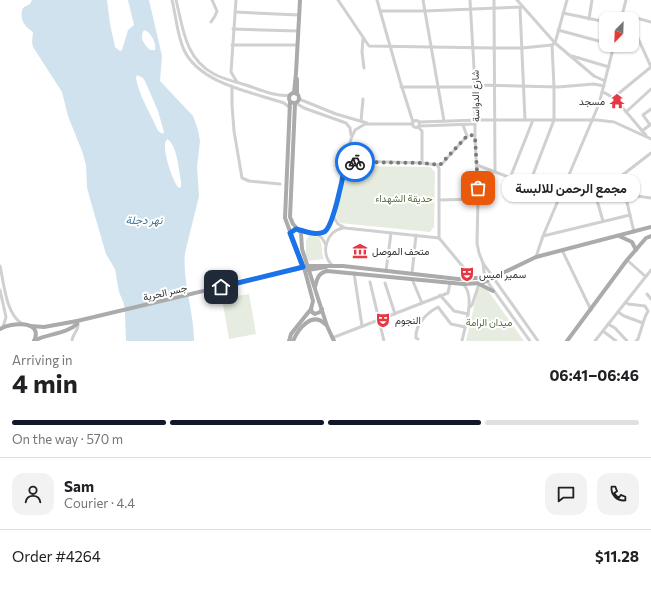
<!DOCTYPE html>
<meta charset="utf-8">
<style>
:root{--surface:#fff;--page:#f2f2f2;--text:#202124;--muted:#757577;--line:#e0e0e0;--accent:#111827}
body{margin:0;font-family:Commissioner,Vazirmatn,sans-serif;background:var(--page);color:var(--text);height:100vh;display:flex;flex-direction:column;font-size:15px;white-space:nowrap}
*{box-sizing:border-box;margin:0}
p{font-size:13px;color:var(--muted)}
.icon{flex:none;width:22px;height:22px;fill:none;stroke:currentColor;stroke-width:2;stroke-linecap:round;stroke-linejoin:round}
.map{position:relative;height:341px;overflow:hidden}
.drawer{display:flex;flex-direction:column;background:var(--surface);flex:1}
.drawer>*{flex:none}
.needle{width:26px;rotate:203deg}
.tools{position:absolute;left:599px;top:12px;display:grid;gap:8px}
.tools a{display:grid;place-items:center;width:40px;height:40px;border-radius:8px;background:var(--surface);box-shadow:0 1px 3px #0004;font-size:20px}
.pin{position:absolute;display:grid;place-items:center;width:34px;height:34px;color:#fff;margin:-17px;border-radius:8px;box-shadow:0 2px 6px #0006}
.courier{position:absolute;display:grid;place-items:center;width:40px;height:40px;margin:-20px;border:3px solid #1a73e8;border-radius:50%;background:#fff;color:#222;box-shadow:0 1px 5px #0007}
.bubble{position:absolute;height:28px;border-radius:12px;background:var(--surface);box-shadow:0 1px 3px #0004;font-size:13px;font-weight:700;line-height:28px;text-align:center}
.overview em{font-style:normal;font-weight:700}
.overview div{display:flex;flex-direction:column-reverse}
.overview{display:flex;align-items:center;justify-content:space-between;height:68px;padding:0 12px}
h1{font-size:26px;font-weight:700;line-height:30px}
.bar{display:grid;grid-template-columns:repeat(4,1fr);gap:6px 4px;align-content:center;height:48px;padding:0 12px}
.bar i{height:5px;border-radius:3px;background:var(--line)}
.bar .on{background:var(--accent)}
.bar p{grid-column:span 4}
.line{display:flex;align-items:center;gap:10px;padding:0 12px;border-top:1px solid var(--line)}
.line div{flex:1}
.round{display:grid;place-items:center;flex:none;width:42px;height:42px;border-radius:12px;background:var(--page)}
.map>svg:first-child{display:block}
</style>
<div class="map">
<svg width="651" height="341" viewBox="0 0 651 341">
<rect width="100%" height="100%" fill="#fff"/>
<g fill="#e6ecdf">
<path d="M354 166 430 167 435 172 434 227 430 232 340 223 336 217 348 170Z"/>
<path d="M309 236C327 235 319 250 324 259L306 261V240Z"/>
<path d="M481 287 486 288 524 341H466L478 289Z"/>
<path d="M249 294 256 334 229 339 222 298Z"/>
</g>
<path fill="#cfe2ee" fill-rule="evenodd" d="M32 0H107L110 24 115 47 120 51 122 50 128 30 134 25 128 0H149L162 56 160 81 193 116 198 130 200 141 197 167 199 196 185 253C182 281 194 311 194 341H126L125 312 124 304 119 292 115 269 106 254 90 199 87 187 86 165 82 151 68 116 62 92 33 47 32 42 33 32C25 27 20 20 22 10L24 7 30 4ZM144 30C151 32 157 44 155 50H150C144 44 139 38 144 30ZM137 75 143 78 145 81 158 111 164 132 163 134 158 131C151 114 139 96 136 78ZM167 139C177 144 179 171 181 181V187L179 188C173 183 164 154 165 145 165 141 166 142 167 139Z"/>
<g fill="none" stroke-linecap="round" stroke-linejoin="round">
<g stroke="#d0d0d0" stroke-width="3">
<path d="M172 0C176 16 177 35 184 50 200 84 252 92 284 103L290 108"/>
<path d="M176 0C183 28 185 59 214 74 225 80 238 82 249 86 263 91 277 97 291 95"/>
<path d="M236 0 231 72 237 82"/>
<path d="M338 0 369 46 494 48H522L552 45 555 43 567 0"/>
<path d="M377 0 400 81 413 122"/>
<path d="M423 0 444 121"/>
<path d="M470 0 475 85V137L478 199 477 243 479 253 483 263 538 341"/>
<path d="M494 0 495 172"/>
<path d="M517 0 555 43 594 76 605 81"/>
<path d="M520 8 525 120"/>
<path d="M380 11H425L523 7"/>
<path d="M235 12 299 15"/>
<path d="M563 13 606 22"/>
<path d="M622 14 651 22"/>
<path d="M589 19 592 0"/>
<path d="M621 19 626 0"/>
<path d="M211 22 215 16 217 11 212 0"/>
<path d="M632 25 651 67"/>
<path d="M233 29 298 31"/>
<path d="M558 30 606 43"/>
<path d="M363 39 362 52 364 68"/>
<path d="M232 45H297"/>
<path d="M572 56 609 67"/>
<path d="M475 85 558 87 594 84 604 86"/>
<path d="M232 86V105L234 131 242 178 249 181 280 184"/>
<path d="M401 87H475"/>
<path d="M602 92C616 95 635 124 646 135"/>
<path d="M613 98 651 67"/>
<path d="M299 99 336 114 367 123"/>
<path d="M296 103 304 108 346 123 350 128 351 135"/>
<path d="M626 112 651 89"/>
<circle cx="416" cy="124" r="3.5"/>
<path d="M361 121 363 99"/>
<path d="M419 122 479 120H597L614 122 651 139"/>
<path d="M463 125 467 136"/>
<path d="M650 125 643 115 651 109"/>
<path d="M419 126 475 124"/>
<path d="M418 127 422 131V163"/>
<path d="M642 131 651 124"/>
<path d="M345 165 355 161 422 163 437 165 439 168V238L464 268 466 273"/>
<path d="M437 165 442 164 467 136"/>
<path d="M477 165 560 197"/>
<path d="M510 178 533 120"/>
<path d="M565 184 572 187 651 198"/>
<path d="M529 185 554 120V87L552 45"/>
<path d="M594 190 603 221"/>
<path d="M611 192 616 180 651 153"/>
<path d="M625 194 634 232"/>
<path d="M439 200 478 199"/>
<path d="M333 216 338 224 345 228 439 238"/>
<path d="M290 233 296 229C305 231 318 237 326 231 334 225 348 152 351 139L355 130 365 124H412"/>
<path d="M315 233 322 238 326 245"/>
<path d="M543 236 630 215"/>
<path d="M562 250 591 310"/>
<path d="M536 257 543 236 599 104 614 45"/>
<path d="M627 260 645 276"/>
<path d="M483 263 484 272 487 281 530 341"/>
<path d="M332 265C320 253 326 231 343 228"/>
<path d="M0 266C4 283 6 316 23 324"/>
<path d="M386 271 391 233"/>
<path d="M354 273 362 326"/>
<path d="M412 274 416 235"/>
<path d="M412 279 422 303"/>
<path d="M370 282 384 341"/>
<path d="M385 283 395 314"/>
<path d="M0 290 6 317 3 327"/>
<path d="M647 294 651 299"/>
<path d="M440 295 454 311 468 314"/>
<path d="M626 302 628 304 645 306 648 311 645 317 638 339 636 341"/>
<path d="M469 308 472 305 479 284"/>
<path d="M618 312 624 316 643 323"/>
<path d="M608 324 615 328 627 341"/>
<path d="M603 331 616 341"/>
<path d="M332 338 448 293 450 283"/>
<path d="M418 339 416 338C415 324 427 313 438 307L451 324 465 327"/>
<path d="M72 341C72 334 79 331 78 323"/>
<path d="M462 341C465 326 476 296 463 284"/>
<path d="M595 341 651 270"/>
</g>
<g stroke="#ababab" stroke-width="4">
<path d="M297 79V94"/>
<circle cx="294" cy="98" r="5"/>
<path d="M294 93 296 73 300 0"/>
<path d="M295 104 290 217 293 224 301 233 302 249 327 326 334 341"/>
<path d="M619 236 632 242 636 250"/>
<path d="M308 270 326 267"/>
<path d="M479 284 493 291"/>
<path d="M315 287C317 279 318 273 327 271L463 284 482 283 536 257 651 227"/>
<path d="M311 309 312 312 315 314 320 312 322 309"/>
<path d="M30 326 44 327 77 321 309 266H343L458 279 493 277"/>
<path d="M0 329C11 322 44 320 34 341"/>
<path d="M34 341C47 333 65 335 77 324V321"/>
<path d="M289 341 291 334 311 309 313 301 305 271 285 218 290 102"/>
<path d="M293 341C298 329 312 311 325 324"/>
<path d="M567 341 627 260 646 238 651 236"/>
</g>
</g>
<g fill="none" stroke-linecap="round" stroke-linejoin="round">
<path stroke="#7a7a7a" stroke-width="4" stroke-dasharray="0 7.2" d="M355 162 422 163 440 165 467 136 471 135 475 137 478 188"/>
<path stroke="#1a73e8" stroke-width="5" d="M221 287 303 267 290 233 296 229C305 231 315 236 324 232 333 228 343 177 345 165L355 162"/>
</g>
<defs>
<g id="temple-bare" transform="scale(1.2)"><path d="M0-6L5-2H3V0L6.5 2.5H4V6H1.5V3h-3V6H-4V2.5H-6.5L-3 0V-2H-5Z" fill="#e63946" stroke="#fff" stroke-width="2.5" paint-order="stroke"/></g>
<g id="museum-bare" transform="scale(1.2)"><path d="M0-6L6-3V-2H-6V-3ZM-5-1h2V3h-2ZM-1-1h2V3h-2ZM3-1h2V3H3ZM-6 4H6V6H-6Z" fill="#e63946" stroke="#fff" stroke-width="2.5" paint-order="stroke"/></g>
<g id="theatre-bare" transform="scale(1.2)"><path d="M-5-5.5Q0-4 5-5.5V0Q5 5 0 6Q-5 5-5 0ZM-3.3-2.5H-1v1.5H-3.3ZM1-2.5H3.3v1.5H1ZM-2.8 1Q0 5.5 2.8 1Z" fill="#e63946" stroke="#fff" stroke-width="2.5" paint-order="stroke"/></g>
</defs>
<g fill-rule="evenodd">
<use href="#temple-bare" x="617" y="101"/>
<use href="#museum-bare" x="360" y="251"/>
<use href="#theatre-bare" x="467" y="274"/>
<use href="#theatre-bare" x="383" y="320"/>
</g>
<g text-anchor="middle" stroke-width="4" stroke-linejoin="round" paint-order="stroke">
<g font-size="10" fill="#333" stroke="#fff">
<text transform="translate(475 96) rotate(-91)" y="4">شارع الدواسة</text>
<text transform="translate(165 292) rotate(-13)" y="4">جسر الحرية</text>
</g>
<g font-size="10" fill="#333" stroke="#fff" text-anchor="start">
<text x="605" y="105" text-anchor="end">مسجد</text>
<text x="372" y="255">متحف الموصل</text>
<text x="479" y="278">سمير اميس</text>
<text x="395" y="324">النجوم</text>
</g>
<g font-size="10" fill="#56703f" stroke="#fff">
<text x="404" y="202">حديقة الشهداء</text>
<text x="489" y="326">ميدان الرامة</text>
</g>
<g font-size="11" font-style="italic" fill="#3f7597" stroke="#fff">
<text x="144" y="224">نهر دجلة</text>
</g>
</g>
</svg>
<div class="tools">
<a><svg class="needle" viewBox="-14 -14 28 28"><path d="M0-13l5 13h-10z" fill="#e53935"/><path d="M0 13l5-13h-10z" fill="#757577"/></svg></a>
</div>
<div class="pin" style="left:478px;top:188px;background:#ea580c"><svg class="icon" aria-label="bag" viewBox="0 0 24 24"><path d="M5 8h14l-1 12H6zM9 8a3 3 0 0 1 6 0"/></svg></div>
<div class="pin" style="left:221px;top:287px;background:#1f2937"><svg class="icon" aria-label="home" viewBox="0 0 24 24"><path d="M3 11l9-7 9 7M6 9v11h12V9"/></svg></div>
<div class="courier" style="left:355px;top:162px"><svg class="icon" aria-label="bike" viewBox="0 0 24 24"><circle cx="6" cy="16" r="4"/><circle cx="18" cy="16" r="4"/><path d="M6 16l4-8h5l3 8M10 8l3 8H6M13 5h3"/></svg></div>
<div class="bubble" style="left:502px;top:174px;width:138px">مجمع الرحمن للالبسة</div>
</div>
<section class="drawer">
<div class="overview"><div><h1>4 min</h1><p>Arriving in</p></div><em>06:41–06:46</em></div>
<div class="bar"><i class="on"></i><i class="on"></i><i class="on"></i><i></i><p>On the way · 570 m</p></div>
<div class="line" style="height:72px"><a class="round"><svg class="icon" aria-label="person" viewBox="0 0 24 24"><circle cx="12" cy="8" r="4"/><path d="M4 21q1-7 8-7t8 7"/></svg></a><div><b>Sam</b><p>Courier · 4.4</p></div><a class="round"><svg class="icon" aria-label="chat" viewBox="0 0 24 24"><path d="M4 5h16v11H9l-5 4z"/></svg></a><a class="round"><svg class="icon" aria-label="phone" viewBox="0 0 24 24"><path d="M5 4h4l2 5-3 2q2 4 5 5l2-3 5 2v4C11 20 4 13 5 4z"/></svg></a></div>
<div class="line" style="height:52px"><div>Order #4264</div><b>$11.28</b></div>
</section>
